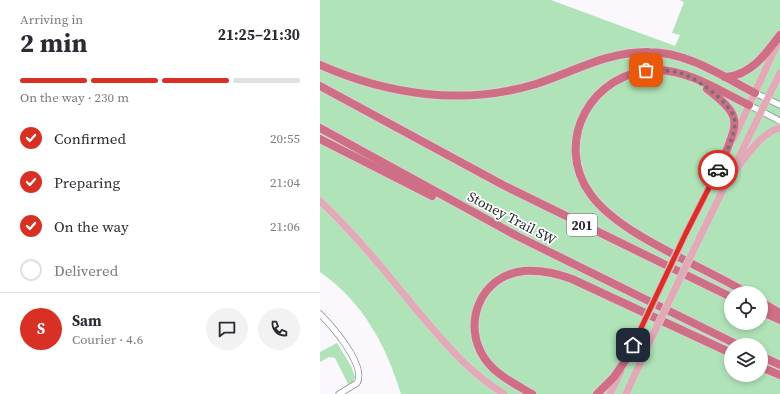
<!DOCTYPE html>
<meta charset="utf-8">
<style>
:root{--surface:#fff;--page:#f2f2f3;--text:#2b2b33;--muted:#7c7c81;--line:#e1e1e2;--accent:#d93025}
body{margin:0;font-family:"Source Serif 4",serif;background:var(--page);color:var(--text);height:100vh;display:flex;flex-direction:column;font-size:15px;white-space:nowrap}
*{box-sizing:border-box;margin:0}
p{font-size:13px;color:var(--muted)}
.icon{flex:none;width:22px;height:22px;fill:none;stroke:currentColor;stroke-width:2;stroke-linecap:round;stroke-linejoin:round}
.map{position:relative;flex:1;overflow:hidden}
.sheet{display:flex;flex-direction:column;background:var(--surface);width:320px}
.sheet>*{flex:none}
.buttons{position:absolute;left:404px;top:286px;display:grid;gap:8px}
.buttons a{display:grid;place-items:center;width:44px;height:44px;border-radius:50%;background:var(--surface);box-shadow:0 2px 6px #0003;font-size:20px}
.pin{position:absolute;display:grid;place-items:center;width:34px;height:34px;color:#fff;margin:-17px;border-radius:8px;box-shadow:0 2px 6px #0006}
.courier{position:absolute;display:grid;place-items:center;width:40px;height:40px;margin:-20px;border:3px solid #d93025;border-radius:50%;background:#fff;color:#222;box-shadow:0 1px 5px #0007}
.overview em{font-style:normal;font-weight:700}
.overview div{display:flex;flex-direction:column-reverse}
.overview{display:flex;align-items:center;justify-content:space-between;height:68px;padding:0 20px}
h1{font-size:26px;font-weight:700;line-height:30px}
.bar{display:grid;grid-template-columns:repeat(4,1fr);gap:6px 4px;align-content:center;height:48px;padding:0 20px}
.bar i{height:5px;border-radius:3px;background:var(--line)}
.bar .active{background:var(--accent)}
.bar p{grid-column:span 4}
.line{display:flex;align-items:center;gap:10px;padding:0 20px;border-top:1px solid var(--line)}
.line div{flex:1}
.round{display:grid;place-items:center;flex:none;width:42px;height:42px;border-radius:21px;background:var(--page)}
ol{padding:0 20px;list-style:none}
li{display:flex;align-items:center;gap:12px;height:44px}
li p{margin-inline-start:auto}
li .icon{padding:4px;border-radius:50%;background:var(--accent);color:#fff;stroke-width:4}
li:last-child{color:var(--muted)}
li i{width:22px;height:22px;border:2px solid var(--line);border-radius:50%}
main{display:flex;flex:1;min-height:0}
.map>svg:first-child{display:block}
</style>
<main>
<section class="sheet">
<div class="overview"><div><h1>2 min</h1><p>Arriving in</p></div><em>21:25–21:30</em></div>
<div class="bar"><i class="active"></i><i class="active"></i><i class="active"></i><i></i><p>On the way · 230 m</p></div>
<ol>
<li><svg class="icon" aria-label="check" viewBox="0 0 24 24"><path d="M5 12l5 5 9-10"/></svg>Confirmed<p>20:55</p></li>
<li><svg class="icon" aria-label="check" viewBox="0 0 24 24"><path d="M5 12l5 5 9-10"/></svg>Preparing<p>21:04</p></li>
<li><svg class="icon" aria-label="check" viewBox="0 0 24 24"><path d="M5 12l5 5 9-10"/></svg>On the way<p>21:06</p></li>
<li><i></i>Delivered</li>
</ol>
<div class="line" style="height:72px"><b class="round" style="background:var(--accent);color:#fff">S</b><div><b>Sam</b><p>Courier · 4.6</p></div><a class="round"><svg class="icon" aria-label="chat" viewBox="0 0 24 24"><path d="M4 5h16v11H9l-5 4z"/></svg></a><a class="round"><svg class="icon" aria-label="phone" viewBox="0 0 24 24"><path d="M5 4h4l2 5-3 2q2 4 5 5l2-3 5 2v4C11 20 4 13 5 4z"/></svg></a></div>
</section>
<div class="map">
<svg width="460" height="394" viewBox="0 0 460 394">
<rect width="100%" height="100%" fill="#faf8fd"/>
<g fill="#b0e3b8" fill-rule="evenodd">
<path d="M0 0H231L355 46 360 35 352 33 364 2 359 0H460V394H81C66 345 43 302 0 272ZM411 293H441V323H411ZM411 345H441V375H411Z"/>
<path d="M17 343 31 366 35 377 33 382 28 384 15 358 9 357 0 362V352Z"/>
</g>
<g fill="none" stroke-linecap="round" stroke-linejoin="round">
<g stroke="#8e8a95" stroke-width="7">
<g id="minor">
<path d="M435 93 460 105"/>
<path d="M429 105 460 121"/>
<path d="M0 314C12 326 47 366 37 383L19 394"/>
</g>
</g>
<g stroke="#d5d4d5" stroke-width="8">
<g id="major">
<path d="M414 138 459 40"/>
<path d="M416 170C427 155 442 132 460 128"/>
<path d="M0 201C35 234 65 271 95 308 123 341 147 371 184 394"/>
<path d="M366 233 404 158"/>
<path d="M379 239 460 73"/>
<path d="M305 362 319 333"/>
<path d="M290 394 301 371"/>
<path d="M306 394 331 339"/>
</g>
</g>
<g stroke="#d5d4d5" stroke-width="10">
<g id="highway">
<path d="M0 65C68 95 143 106 216 84 253 72 289 51 329 52 367 52 402 76 435 93"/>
<path d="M405 77C430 76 446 54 460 35"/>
<path d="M0 86 183 185 411 297"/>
<path d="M387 89C426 118 416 123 402 163"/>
<path d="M0 128 197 236 418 345"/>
<path d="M0 139 112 196"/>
<path d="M427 293C383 266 301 236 271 195 232 142 272 70 337 70 369 70 401 92 429 105"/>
<path d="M441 302 460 313"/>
<path d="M441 311 460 320"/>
<path d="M441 356 460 365"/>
<path d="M441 367 460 375"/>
<path d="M212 394C195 384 176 375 165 359 141 325 160 275 204 271 221 270 236 273 252 279L411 353"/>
<path d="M277 394 294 377 307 358"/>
</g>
</g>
<use href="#minor" stroke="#fff" stroke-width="5.5"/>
<use href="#major" stroke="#e2a9b6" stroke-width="7"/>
<use href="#highway" stroke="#cf6f85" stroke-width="8"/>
<g stroke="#d5d4d5" stroke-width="8" stroke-linecap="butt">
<g id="major-bridge">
<path d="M319 333 366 233"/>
<path d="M331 339 379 239"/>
</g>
</g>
<use href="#major-bridge" stroke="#e2a9b6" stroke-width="7"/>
</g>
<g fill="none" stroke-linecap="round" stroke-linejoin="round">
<path stroke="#737176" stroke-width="4" stroke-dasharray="0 7.2" d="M326 70C339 70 351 70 363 74 378 79 414 105 415 122 416 133 403 160 398 170"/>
<path stroke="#d93025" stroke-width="5" d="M313 345 366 233 398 170"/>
</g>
<g text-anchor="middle" stroke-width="3.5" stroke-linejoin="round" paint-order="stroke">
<rect fill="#fff" stroke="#6b696d" stroke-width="1" x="247" y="214" width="30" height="22" rx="3"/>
<g font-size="13" font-weight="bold" fill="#2b292e">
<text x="262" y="230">201</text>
</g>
<g font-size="14" fill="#2b292e" stroke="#fff">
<text transform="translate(192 218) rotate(28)" y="5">Stoney Trail SW</text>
</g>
</g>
</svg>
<div class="buttons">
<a><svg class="icon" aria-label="locate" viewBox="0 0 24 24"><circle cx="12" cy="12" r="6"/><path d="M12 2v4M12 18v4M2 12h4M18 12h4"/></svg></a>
<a><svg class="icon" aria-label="layers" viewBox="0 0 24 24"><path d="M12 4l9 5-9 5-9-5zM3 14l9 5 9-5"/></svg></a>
</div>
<div class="pin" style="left:326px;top:70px;background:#ea580c"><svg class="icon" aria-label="bag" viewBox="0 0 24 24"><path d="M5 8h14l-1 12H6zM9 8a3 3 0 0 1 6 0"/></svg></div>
<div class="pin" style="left:313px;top:345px;background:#1f2937"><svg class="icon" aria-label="home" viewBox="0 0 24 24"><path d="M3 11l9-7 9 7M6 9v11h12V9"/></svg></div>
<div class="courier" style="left:398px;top:170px"><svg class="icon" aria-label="car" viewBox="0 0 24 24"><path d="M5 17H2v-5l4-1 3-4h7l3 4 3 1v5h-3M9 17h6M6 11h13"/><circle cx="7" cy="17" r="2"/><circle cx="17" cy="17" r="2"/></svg></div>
</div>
</main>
